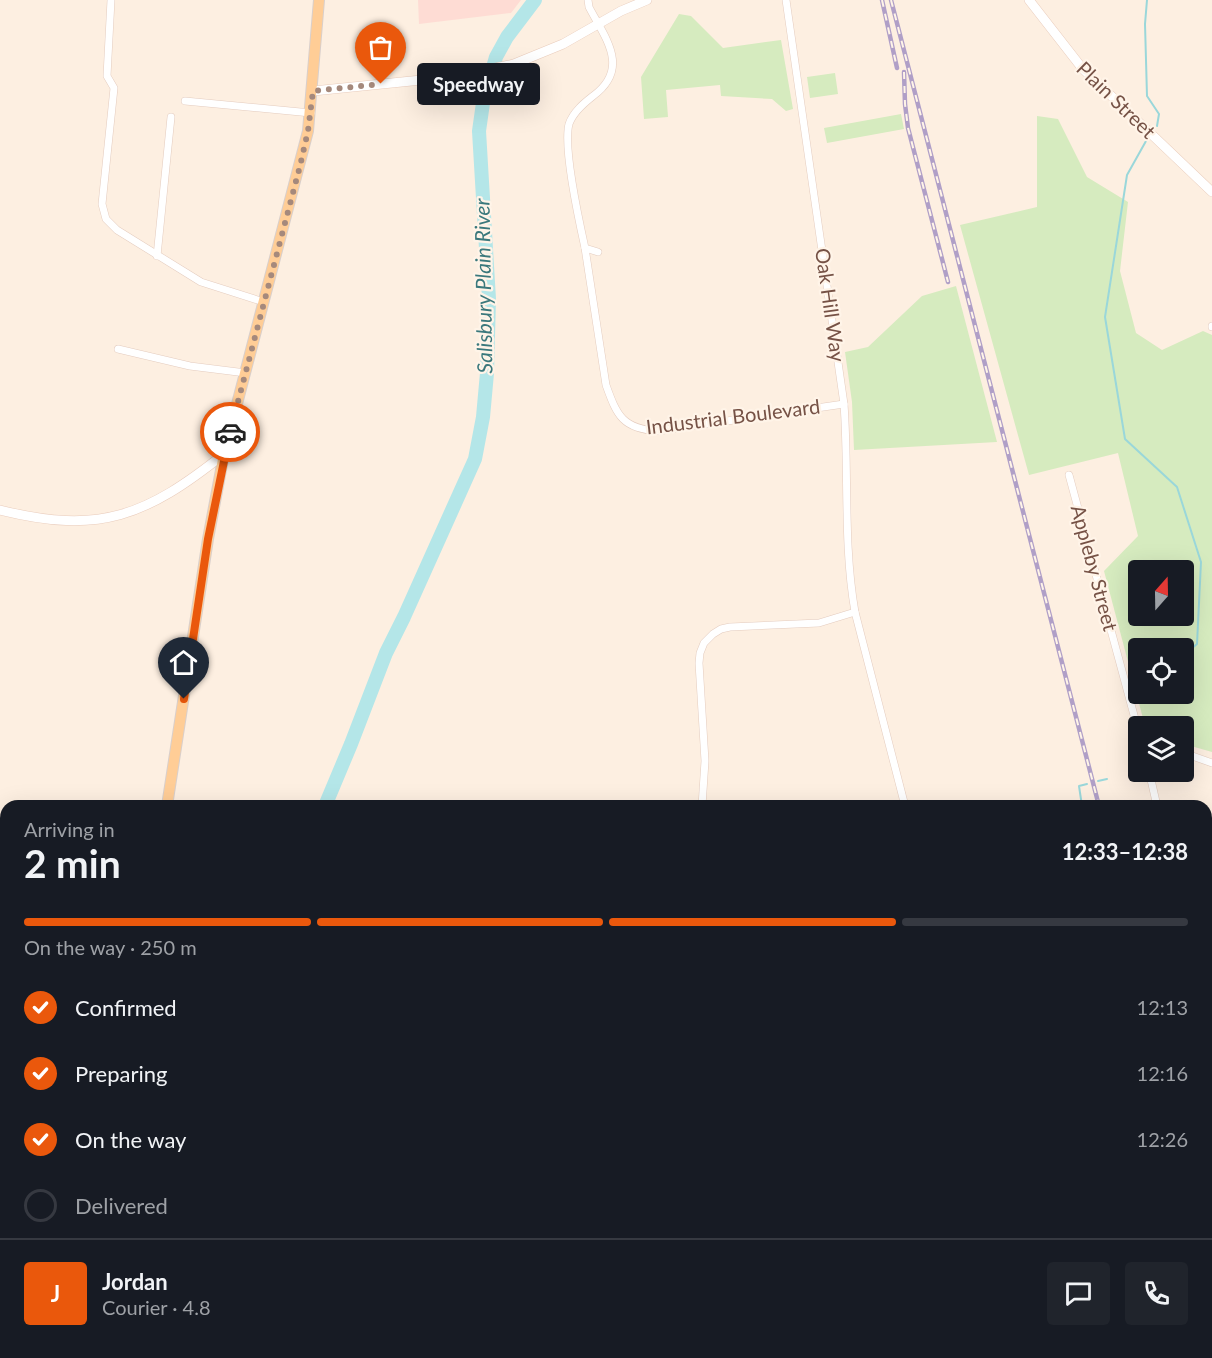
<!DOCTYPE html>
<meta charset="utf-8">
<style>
:root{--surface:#171b24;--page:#20242c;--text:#f1f3f6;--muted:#9ea1a6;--line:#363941;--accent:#ea580c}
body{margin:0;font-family:Lato,sans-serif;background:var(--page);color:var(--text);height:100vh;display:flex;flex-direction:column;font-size:22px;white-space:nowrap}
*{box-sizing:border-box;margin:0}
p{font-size:20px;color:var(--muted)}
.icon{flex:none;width:33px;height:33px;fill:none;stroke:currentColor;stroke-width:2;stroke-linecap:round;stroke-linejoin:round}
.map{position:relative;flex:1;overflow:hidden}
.panel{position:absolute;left:0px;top:800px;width:1212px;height:560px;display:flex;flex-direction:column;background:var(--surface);border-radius:18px 18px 0 0;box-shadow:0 6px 24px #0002}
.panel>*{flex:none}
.needle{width:39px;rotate:20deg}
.controls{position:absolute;left:1128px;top:560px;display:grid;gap:12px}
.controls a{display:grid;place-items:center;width:66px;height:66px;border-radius:6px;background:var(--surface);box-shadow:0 6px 24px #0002;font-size:30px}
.pin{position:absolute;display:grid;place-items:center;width:51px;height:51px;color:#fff;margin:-62px -26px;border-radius:50% 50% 50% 0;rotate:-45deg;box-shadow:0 0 6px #0007}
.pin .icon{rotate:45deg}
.courier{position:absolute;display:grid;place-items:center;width:60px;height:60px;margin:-30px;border:4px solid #ea580c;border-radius:50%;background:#fff;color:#222;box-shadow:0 2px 8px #0007}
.bubble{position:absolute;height:42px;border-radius:6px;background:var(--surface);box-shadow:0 6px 24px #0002;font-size:20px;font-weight:700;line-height:42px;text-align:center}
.overview em{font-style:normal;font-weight:700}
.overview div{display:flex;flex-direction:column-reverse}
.overview{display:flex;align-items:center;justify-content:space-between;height:102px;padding:0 24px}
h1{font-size:39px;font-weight:700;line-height:45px}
.bar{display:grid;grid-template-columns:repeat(4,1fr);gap:9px 6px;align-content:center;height:72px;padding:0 24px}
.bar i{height:8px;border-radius:4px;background:var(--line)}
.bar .active{background:var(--accent)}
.bar p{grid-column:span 4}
.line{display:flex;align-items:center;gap:15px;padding:0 24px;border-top:2px solid var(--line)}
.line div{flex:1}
.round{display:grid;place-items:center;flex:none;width:63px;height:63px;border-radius:6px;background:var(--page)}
ol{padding:0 24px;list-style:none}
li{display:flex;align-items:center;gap:18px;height:66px}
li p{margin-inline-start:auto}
li .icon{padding:6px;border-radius:50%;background:var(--accent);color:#fff;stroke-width:4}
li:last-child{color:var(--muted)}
li i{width:33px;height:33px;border:3px solid var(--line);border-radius:50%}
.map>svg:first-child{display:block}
</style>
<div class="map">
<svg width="1212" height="1358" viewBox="0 0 1212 1358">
<rect width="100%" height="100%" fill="#fdefe1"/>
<g fill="#fedcd4">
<path d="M418 0H521L511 13 419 24Z"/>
<path d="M0 1057 6 1058V1353H72L71 1358H0Z"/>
</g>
<g fill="#d6ebbf" fill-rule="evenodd">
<path d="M679 14 691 16 723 48 781 40 793 109 786 111 772 99 721 96 720 85 666 90 668 117 644 119 641 77Z"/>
<path d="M835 73 838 94 810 98 807 77Z"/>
<path d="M901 114 904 129 827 143 824 128Z"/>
<path d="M1037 116 1058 119 1087 177 1128 202 1120 271 1136 333 1162 350 1203 331 1212 335V752L1184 744V726H1145L1104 571 1138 536 1118 453 1029 475 960 225 1037 207ZM1138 570H1184V615H1138ZM1138 648H1184V693H1138Z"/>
<path d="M956 286 997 442 854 450 852 402 845 352 868 347 922 296Z"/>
</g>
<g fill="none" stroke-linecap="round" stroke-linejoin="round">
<g stroke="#9ad7da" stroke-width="2">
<path d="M1147 0 1145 24 1147 96 1159 114 1157 126"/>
<path d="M1146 141 1127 175 1105 317 1125 439 1177 487 1201 562 1197 644 1184 655"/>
<path d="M1098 781 1107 779"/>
<path d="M1082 806 1079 786 1087 784"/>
<path d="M1206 1057 1212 1059"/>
</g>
<g stroke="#b4e6e8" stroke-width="14">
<path d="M325 806 351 744 386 653 404 617 475 459 483 417 487 373 489 299 479 131 483 103 496 57 507 37 535 0"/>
<path d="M615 1353 623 1358"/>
</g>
<g stroke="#e4ccbf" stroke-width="8">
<g id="street">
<path d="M111 0 107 76 114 88 102 204 106 219 117 230 201 282 264 302"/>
<path d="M588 0 589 7C605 38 631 68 593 96 584 103 573 112 569 124 563 147 579 221 585 248L598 252"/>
<path d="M786 0 844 404C849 473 843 544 855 612L905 806"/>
<path d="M185 101 311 113"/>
<path d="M585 248 606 385C617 416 623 429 658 431L844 404"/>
<path d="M157 256 171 117"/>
<path d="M1212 327V326"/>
<path d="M118 349 190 366 246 373"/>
<path d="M1069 475 1138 730"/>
<path d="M1184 753 1212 763"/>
<path d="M1149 771 1157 806"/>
<path d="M702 806 705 761 699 663 700 653 704 643 713 634 721 629 730 627 819 623 855 612"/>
<path d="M1206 894 1212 897"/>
<path d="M0 1042 6 1044"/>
<path d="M2 1320 6 1301"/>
<path d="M229 1353 233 1358"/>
<path d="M322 1353 326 1358"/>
<path d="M174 1358 179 1353"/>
</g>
</g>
<g stroke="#e9ccbc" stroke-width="10">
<g id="secondary">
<path d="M1029 0 1082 68 1212 192"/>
<path d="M313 91 451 77 514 64 563 44 621 11 647 0"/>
<path d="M0 510C100 535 146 516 224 454"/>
</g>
</g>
<g stroke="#d9cfcb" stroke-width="12">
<g id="primary">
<path d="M167 806 208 539 224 454 308 131 319 0"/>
<path d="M79 1358 80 1353"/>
</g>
</g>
<use href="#street" stroke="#fff" stroke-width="7"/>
<use href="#secondary" stroke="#fff" stroke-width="9"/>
<use href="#primary" stroke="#ffcd96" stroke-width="10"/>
<g stroke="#b09fc7" stroke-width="4.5">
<g id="rail">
<path d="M882 0 897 68"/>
<path d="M891 0 1099 806"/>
<path d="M904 72 905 104 908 128 948 282"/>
<path d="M1206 1225 1212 1249"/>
</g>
</g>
<use href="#rail" stroke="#fff4e8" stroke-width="2" stroke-dasharray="7" stroke-linecap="butt"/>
</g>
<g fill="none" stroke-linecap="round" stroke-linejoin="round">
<path stroke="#a5897c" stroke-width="6" stroke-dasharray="0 10.8" d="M230 432 300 166 308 131 313 91 381 84"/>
<path stroke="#ea580c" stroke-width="8" d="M184 699 208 539 230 432"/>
</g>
<g text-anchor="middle" stroke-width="4.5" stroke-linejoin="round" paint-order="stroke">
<g font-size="20" fill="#765246" stroke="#fff4e8">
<text transform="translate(1116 100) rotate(44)" y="7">Plain Street</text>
<text transform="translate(830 305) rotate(82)" y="7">Oak Hill Way</text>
<text transform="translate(733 417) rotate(-7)" y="7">Industrial Boulevard</text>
<text transform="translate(1094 568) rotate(75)" y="7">Appleby Street</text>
</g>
<g font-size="21" font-style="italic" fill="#3a787c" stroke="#fff4e8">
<text transform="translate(484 286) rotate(-91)" y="7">Salisbury Plain River</text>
</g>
</g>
</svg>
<div class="controls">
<a><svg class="needle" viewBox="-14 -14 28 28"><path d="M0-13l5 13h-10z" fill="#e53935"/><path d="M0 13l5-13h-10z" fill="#9ea1a6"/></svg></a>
<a><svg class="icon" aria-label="locate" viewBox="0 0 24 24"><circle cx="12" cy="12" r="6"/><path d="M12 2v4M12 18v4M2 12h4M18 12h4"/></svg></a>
<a><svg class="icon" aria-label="layers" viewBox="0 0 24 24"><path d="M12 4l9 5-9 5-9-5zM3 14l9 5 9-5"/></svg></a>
</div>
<div class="pin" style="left:381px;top:84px;background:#ea580c"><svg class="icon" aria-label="bag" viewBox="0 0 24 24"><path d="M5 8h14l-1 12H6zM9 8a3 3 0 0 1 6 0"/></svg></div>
<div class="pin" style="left:184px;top:699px;background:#1f2937"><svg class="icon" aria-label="home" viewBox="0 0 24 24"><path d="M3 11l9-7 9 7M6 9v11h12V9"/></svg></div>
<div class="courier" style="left:230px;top:432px"><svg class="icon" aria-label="car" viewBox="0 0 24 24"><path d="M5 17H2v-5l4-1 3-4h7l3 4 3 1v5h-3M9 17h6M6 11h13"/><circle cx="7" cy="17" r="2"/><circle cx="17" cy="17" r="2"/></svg></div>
<div class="bubble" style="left:417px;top:63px;width:123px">Speedway</div>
<section class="panel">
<div class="overview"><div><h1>2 min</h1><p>Arriving in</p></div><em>12:33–12:38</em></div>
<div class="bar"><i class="active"></i><i class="active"></i><i class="active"></i><i></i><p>On the way · 250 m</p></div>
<ol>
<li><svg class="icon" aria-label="check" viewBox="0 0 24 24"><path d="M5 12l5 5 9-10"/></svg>Confirmed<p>12:13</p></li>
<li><svg class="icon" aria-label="check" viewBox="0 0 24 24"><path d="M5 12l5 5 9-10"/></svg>Preparing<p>12:16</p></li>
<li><svg class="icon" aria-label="check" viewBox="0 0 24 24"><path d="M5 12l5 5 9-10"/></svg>On the way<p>12:26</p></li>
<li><i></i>Delivered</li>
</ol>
<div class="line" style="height:108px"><b class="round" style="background:var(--accent);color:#fff">J</b><div><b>Jordan</b><p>Courier · 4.8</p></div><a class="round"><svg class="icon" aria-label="chat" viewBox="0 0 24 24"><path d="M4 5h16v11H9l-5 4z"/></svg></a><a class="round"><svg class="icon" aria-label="phone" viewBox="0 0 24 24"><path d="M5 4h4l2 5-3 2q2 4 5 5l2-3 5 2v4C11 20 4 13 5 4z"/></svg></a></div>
</section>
</div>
